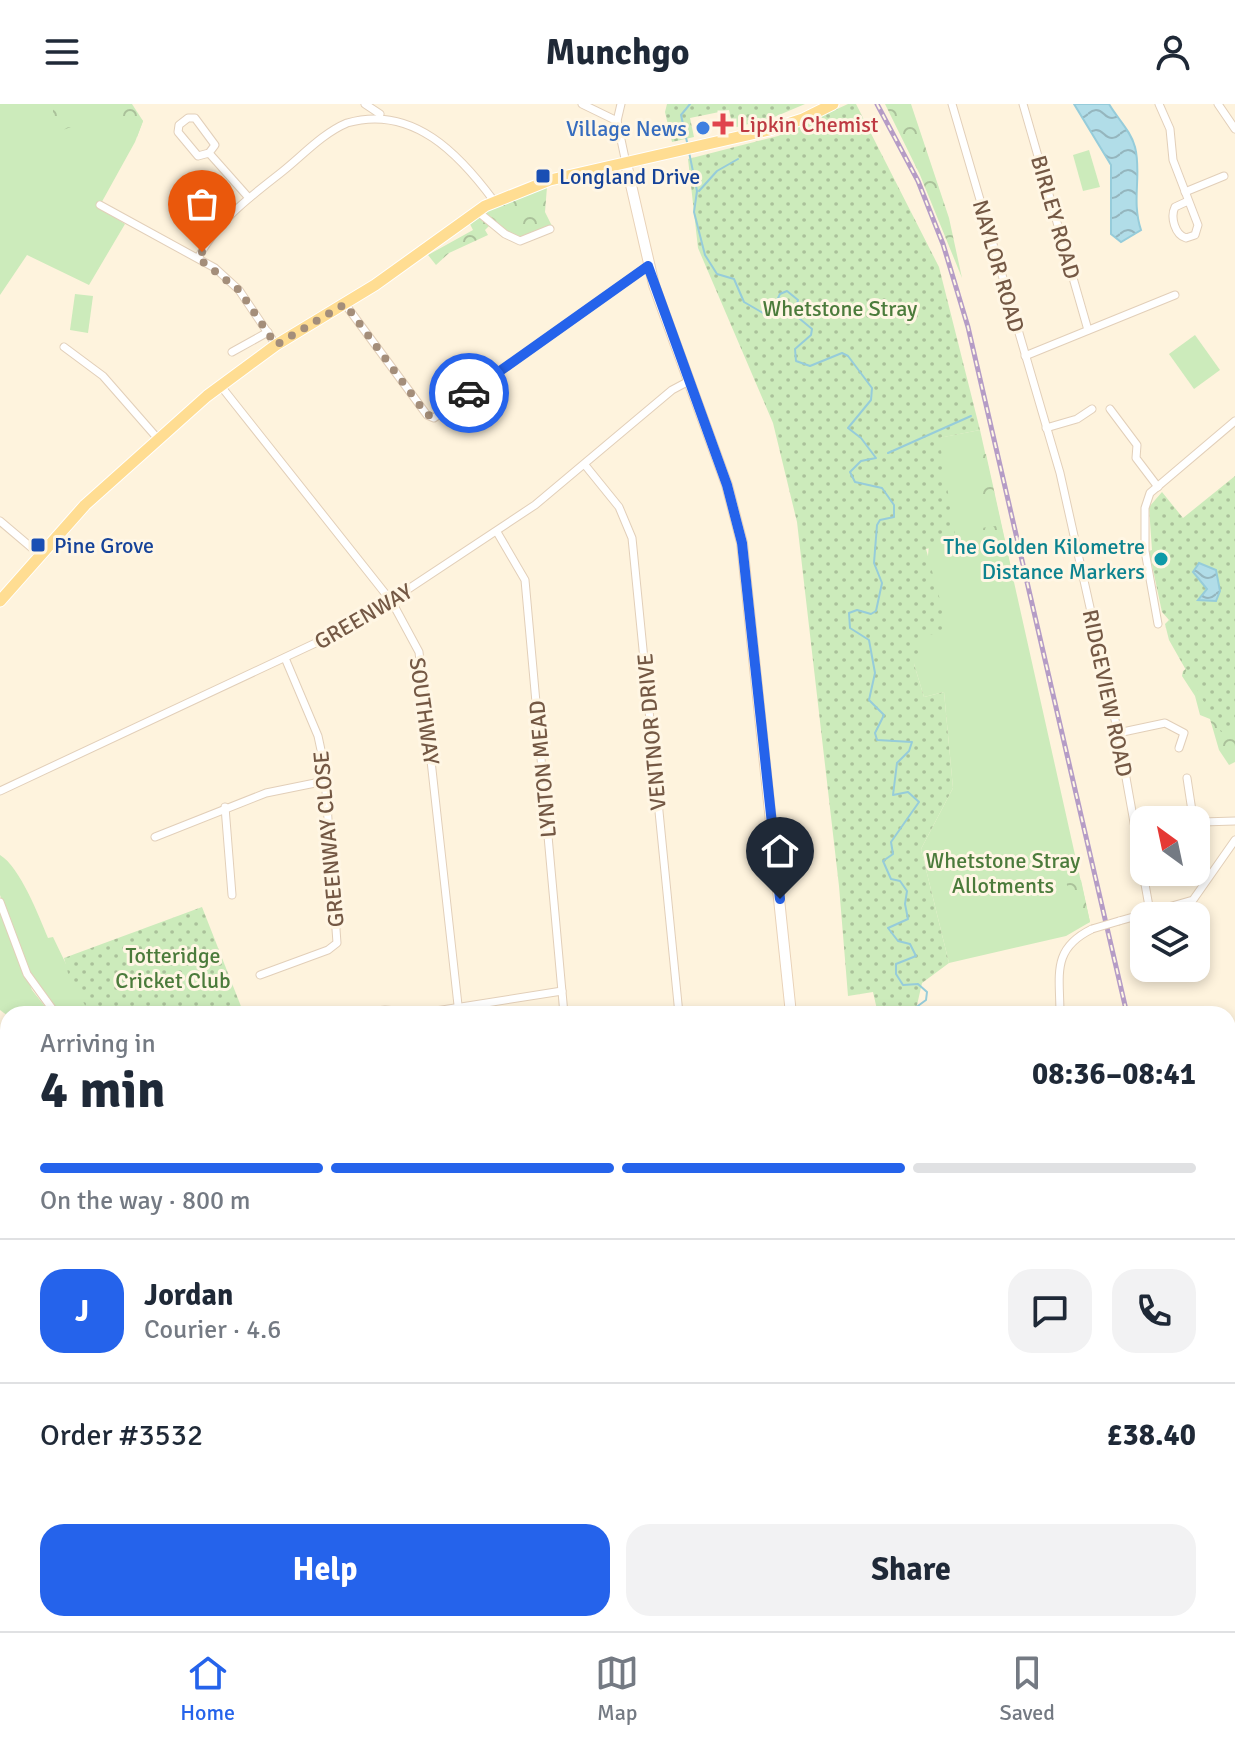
<!DOCTYPE html>
<meta charset="utf-8">
<style>
:root{--surface:#fff;--page:#f2f2f3;--text:#1f2937;--muted:#747a83;--line:#e0e1e3;--accent:#2563eb}
body{margin:0;font-family:Signika,sans-serif;background:var(--page);color:var(--text);height:100vh;display:flex;flex-direction:column;font-size:30px;white-space:nowrap}
*{box-sizing:border-box;margin:0}
p{font-size:26px;color:var(--muted)}
.icon{flex:none;width:44px;height:44px;fill:none;stroke:currentColor;stroke-width:2;stroke-linecap:round;stroke-linejoin:round}
.map{position:relative;flex:1;overflow:hidden}
.panel{position:absolute;left:0px;top:902px;width:1236px;height:626px;display:flex;flex-direction:column;background:var(--surface);border-radius:24px 24px 0 0;box-shadow:0 4px 12px #0003}
.panel>*{flex:none}
.needle{width:52px;rotate:327deg}
.controls{position:absolute;left:1130px;top:702px;display:grid;gap:16px}
.controls a{display:grid;place-items:center;width:80px;height:80px;border-radius:16px;background:var(--surface);box-shadow:0 4px 12px #0003;font-size:40px}
.pin{position:absolute;display:grid;place-items:center;width:68px;height:68px;color:#fff;margin:-82px -34px;border-radius:50% 50% 50% 0;rotate:-45deg;box-shadow:0 0 8px #0007}
.pin .icon{rotate:45deg}
.courier{position:absolute;display:grid;place-items:center;width:80px;height:80px;margin:-40px;border:6px solid #2563eb;border-radius:50%;background:#fff;color:#222;box-shadow:0 2px 10px #0007}
.summary em{font-style:normal;font-weight:800}
.summary div{display:flex;flex-direction:column-reverse}
.summary{display:flex;align-items:center;justify-content:space-between;height:136px;padding:0 40px}
h1{font-size:52px;font-weight:800;line-height:60px}
.bar{display:grid;grid-template-columns:repeat(4,1fr);gap:12px 8px;align-content:center;height:96px;padding:0 40px}
.bar i{height:10px;border-radius:6px;background:var(--line)}
.bar .current{background:var(--accent)}
.bar p{grid-column:span 4}
.line{display:flex;align-items:center;gap:20px;padding:0 40px;border-top:2px solid var(--line)}
.line div{flex:1}
.round{display:grid;place-items:center;flex:none;width:84px;height:84px;border-radius:24px;background:var(--page)}
.action{display:flex;gap:16px;margin-top:auto;padding:16px 40px}
.action a{flex:1;height:92px;border-radius:24px;background:var(--accent);color:#fff;font-size:32px;font-weight:800;line-height:92px;text-align:center}
.action a+a{background:var(--page);color:var(--text)}
header{display:flex;justify-content:space-between;align-items:center;height:104px;padding:0 40px;background:var(--surface);font-size:36px;font-weight:800}
.tab-bar{display:flex;justify-content:space-around;align-items:center;height:112px;border-top:2px solid var(--line);background:var(--surface);font-size:22px;color:var(--muted)}
.tab-bar a{display:grid;justify-items:center;gap:4px}
.tab-bar .current{color:var(--accent)}
.map>svg:first-child{display:block}
</style>
<header><svg class="icon" aria-label="menu" viewBox="0 0 24 24"><path d="M4 6h16M4 12h16M4 18h16"/></svg>Munchgo<svg class="icon" aria-label="person" viewBox="0 0 24 24"><circle cx="12" cy="8" r="4"/><path d="M4 21q1-7 8-7t8 7"/></svg></header>
<div class="map">
<svg width="1235" height="1527" viewBox="0 0 1235 1527">
<defs>
<pattern id="forest-crowns" width="20" height="18" patternUnits="userSpaceOnUse" patternTransform="scale(2)"><rect width="20" height="18" fill="#ccebbb"/><path d="M2 6a3 3 0 1 1 6 0M12 15a3 3 0 1 1 6 0" fill="none" stroke="#aac19a"/></pattern>
<pattern id="park-dots" width="8" height="8" patternUnits="userSpaceOnUse" patternTransform="scale(2)"><rect width="8" height="8" fill="#ccebbb"/><path d="M2 2h.1M6 6h.1" fill="none" stroke="#aac19a" stroke-width="1.8" stroke-linecap="round"/></pattern>
<pattern id="water-waves" width="16" height="10" patternUnits="userSpaceOnUse" patternTransform="scale(2)"><rect width="16" height="10" fill="#b1dde8"/><path d="M0 5q4-4 8 0t8 0" fill="none" stroke="#95b6be"/></pattern>
</defs>
<rect width="100%" height="100%" fill="#fef3dd"/>
<g fill="#ccebbb">
<path d="M0 0H128L143 17 135 38 99 103 125 120 89 181 27 151 0 191Z"/>
<path d="M1089 46 1100 83 1083 87 1073 51Z"/>
<path d="M75 190 93 192 88 229 70 226Z"/>
<path d="M1195 231 1220 266 1194 285 1169 250Z"/>
<path d="M980 326 1090 818 1066 832 949 859 921 745 953 684 944 588 924 593 914 560 921 534 938 334Z"/>
<path d="M0 751C20 763 39 812 48 834L53 833 90 910H58L33 875 5 806 0 791Z"/>
<path d="M0 805 32 886 51 910 8 912 0 906Z"/>
<path d="M32 1520H247L246 1527H33Z"/>
</g>
<g fill="url(#forest-crowns)">
<path d="M53 0H70L76 21 63 26 53 16Z"/>
<path d="M93 0H132L143 17 137 33Z"/>
<path d="M885 0H911L949 114 962 174 920 71Z"/>
<path d="M547 83 545 108 552 122 520 134 489 122 485 126 488 131 449 149 436 161 428 151 473 126 470 120 500 99Z"/>
<path d="M986 350 1012 468 1000 470V456L992 455 980 442 972 444 960 436 959 427 996 422 993 407 975 397V390L983 389 976 352Z"/>
<path d="M1194 559 1235 603V658L1229 661 1219 646 1210 615 1200 611 1195 592 1182 572 1183 567Z"/>
<path d="M1081 776 1090 818 1083 821 1076 816 1066 777Z"/>
<path d="M1228 1407 1235 1424V1470L1228 1473 1232 1430 1228 1426Z"/>
<path d="M247 1520H321L317 1527H246Z"/>
<path d="M1032 1520H1079V1527H1034Z"/>
</g>
<g fill="url(#park-dots)">
<path d="M667 0H805L772 14 733 24 729 6 690 14 694 33 672 38 665 8Z"/>
<path d="M848 0H856L939 163 980 326 939 334 956 437 926 445 948 525 921 534V555L914 560 924 593 944 588 953 684 921 745 949 859 922 879 915 910H878L873 888 848 892 839 782 797 418 773 319 698 144 688 55 778 32Z"/>
<path d="M1235 372V624L1221 628 1169 536 1165 520 1169 516 1162 508 1149 447 1152 446 1149 403 1162 388 1183 414Z"/>
<path d="M202 803 244 910H90L69 873 64 854Z"/>
<path d="M0 1319H8V1520H34V1523L0 1521Z"/>
<path d="M596 1520H772L776 1527H599Z"/>
</g>
<g fill="url(#water-waves)" stroke="#96ccda" stroke-width="2">
<path d="M1074 0H1109C1117 14 1131 27 1135 43 1142 70 1131 96 1141 126L1121 138 1111 130V61Z"/>
<path d="M1199 459 1216 466 1220 487 1216 497 1198 496 1207 485 1193 468Z"/>
</g>
<g fill="none" stroke-linecap="round" stroke-linejoin="round">
<g stroke="#96ccda" stroke-width="2">
<path d="M687 38 681 11 690 0"/>
<path d="M689 48 697 87 694 108 705 151 717 170 734 175 744 198 763 209 772 207 780 190 787 187 798 196 794 210 812 225 811 231 795 245 796 257 810 262 842 249 848 252 872 284 871 296 848 324 861 334 876 354 861 357 850 368 855 378 882 384 894 401V413L880 416 877 421 874 459 882 479 876 507 871 510 857 506 849 509 850 524 869 536 875 569 869 596 884 611 875 629 877 636 912 638 909 647 897 659 893 691 908 688 919 698 891 738 893 750 883 757 891 775 900 777 907 787 905 800 908 815 888 824 898 837 910 840 916 852 896 860V870L903 881 918 880 927 888 926 896 907 910"/>
<path d="M699 87 717 67 738 55"/>
<path d="M888 349 971 312"/>
<path d="M0 1501 8 1504"/>
<path d="M33 1520 49 1526 60 1521 64 1527"/>
<path d="M629 1520 633 1527"/>
<path d="M1058 1527 1069 1520"/>
</g>
<g stroke="#e2cfb9" stroke-width="9">
<g id="street">
<path d="M365 0 380 10"/>
<path d="M582 0 617 17"/>
<path d="M621 0 617 17 626 59"/>
<path d="M952 0 1060 369 1118 629 1150 808"/>
<path d="M1023 0 1088 226"/>
<path d="M1159 0 1170 25 1173 56 1198 121 1195 131 1186 134C1175 131 1170 113 1175 103L1188 97"/>
<path d="M1218 0 1235 25"/>
<path d="M209 49 215 41 195 14H188L179 21 178 28 198 52 209 49 249 94"/>
<path d="M1185 88 1224 72"/>
<path d="M100 101 215 164 239 186 276 241"/>
<path d="M477 107 505 130 520 137 550 125"/>
<path d="M198 154C218 116 250 93 283 67 303 51 323 29 347 19 413 0 460 51 494 97"/>
<path d="M345 200 427 311 434 314 648 162"/>
<path d="M64 243 103 272 159 336"/>
<path d="M232 248 268 228"/>
<path d="M1025 252 1175 191"/>
<path d="M220 281 392 498 419 548 458 901"/>
<path d="M1110 305 1137 341 1136 354 1158 383"/>
<path d="M1046 324 1077 315 1092 305"/>
<path d="M585 361 619 403 632 434 679 910"/>
<path d="M0 417 39 450"/>
<path d="M497 428 525 476 564 910"/>
<path d="M1158 520 1145 447V404L1150 389 1235 317"/>
<path d="M1118 629 1165 619 1184 629 1179 644"/>
<path d="M1187 674 1192 707 1202 718 1235 717"/>
<path d="M0 687 354 521 535 401 672 286 689 277"/>
<path d="M225 703 232 791"/>
<path d="M155 733 266 689 325 677"/>
<path d="M0 798 27 870 56 910"/>
<path d="M1119 817 1193 796 1235 736"/>
<path d="M260 871 328 846 337 839 324 660 318 632 285 554"/>
<path d="M353 910 385 906 423 909 562 887"/>
<path d="M1060 910C1060 871 1051 845 1092 825"/>
<path d="M1235 1037 1230 1065 1235 1095"/>
<path d="M1228 1120 1235 1118"/>
<path d="M1235 1480V1486"/>
<path d="M533 1520 537 1527"/>
<path d="M1167 1520 1169 1527"/>
<path d="M382 1527 389 1520"/>
</g>
</g>
<g stroke="#e9d2b8" stroke-width="12">
<g id="secondary">
<path d="M626 59 654 181 727 381 742 439 791 910"/>
<path d="M829 1520 833 1527"/>
</g>
</g>
<g stroke="#fff" stroke-width="13">
<path id="primary" d="M0 497 85 401 207 292 276 241 375 181 485 102 550 76 769 26 803 15 833 0"/>
</g>
<use href="#street" stroke="#fff" stroke-width="7"/>
<use href="#secondary" stroke="#fff" stroke-width="10"/>
<use href="#primary" stroke="#ffdd92" stroke-width="11"/>
<g stroke="#b59cc6" stroke-width="5">
<g id="rail">
<path d="M877 0 918 77 943 140 968 223 1127 910"/>
<path d="M1228 1345 1235 1371"/>
</g>
</g>
<use href="#rail" stroke="#fff6e4" stroke-width="2" stroke-dasharray="6" stroke-linecap="butt"/>
<g stroke="#e2cfb9" stroke-width="9" stroke-linecap="butt">
<path id="street-bridge" d="M1092 825 1119 817"/>
</g>
<use href="#street-bridge" stroke="#fff" stroke-width="7"/>
</g>
<g fill="none" stroke-linecap="round" stroke-linejoin="round">
<path stroke="#a48e7a" stroke-width="8" stroke-dasharray="0 14.4" d="M202 148 198 154 239 186 276 241 345 200 427 311 437 312 469 289"/>
<path stroke="#2563eb" stroke-width="10" d="M469 289 648 162 727 381 742 439 780 795"/>
</g>
<path fill="#e0444e" stroke="#fff6e4" stroke-width="3" d="M719 8h8v8h8v8h-8v8h-8v-8h-8v-8h8z"/>
<circle fill="#3f7fe0" stroke="#fff6e4" stroke-width="3" cx="703" cy="24" r="8"/>
<g fill="#1a4fb4" stroke="#fff6e4" stroke-width="3">
<rect x="535" y="64" width="16" height="16" rx="4"/>
<rect x="30" y="433" width="16" height="16" rx="4"/>
</g>
<circle fill="#0f9aa8" stroke="#fff6e4" stroke-width="3" cx="1161" cy="455" r="8"/>
<g text-anchor="middle" stroke-width="6" stroke-linejoin="round" paint-order="stroke">
<g font-size="22" fill="#be3a42" stroke="#fff6e4" text-anchor="start">
<text x="739" y="28">Lipkin Chemist</text>
</g>
<g font-size="22" fill="#366cbe" stroke="#fff6e4" text-anchor="end">
<text x="687" y="32">Village News</text>
</g>
<g font-size="22" fill="#164399" stroke="#fff6e4" text-anchor="start">
<text x="559" y="80">Longland Drive</text>
<text x="54" y="449">Pine Grove</text>
</g>
<g font-size="22" fill="#745844" stroke="#fff6e4">
<text transform="translate(1056 113) rotate(74)" y="8">BIRLEY ROAD</text>
<text transform="translate(999 162) rotate(74)" y="8">NAYLOR ROAD</text>
<text transform="translate(363 512) rotate(-30)" y="8">GREENWAY</text>
<text transform="translate(1108 589) rotate(78)" y="8">RIDGEVIEW ROAD</text>
<text transform="translate(425 607) rotate(82)" y="8">SOUTHWAY</text>
<text transform="translate(651 628) rotate(-95)" y="8">VENTNOR DRIVE</text>
<text transform="translate(542 665) rotate(-95)" y="8">LYNTON MEAD</text>
<text transform="translate(328 735) rotate(-95)" y="8">GREENWAY CLOSE</text>
</g>
<g font-size="22" fill="#4b7b3b" stroke="#fff6e4">
<text x="840" y="212">Whetstone Stray</text>
<text x="1003" y="764">Whetstone Stray<tspan x="1003" dy="25">Allotments</tspan></text>
<text x="173" y="859">Totteridge<tspan x="173" dy="25">Cricket Club</tspan></text>
</g>
<g font-size="22" fill="#0d838f" stroke="#fff6e4" text-anchor="end">
<text x="1145" y="450">The Golden Kilometre<tspan x="1145" dy="25">Distance Markers</tspan></text>
</g>
</g>
</svg>
<div class="controls">
<a><svg class="needle" viewBox="-14 -14 28 28"><path d="M0-13l5 13h-10z" fill="#e53935"/><path d="M0 13l5-13h-10z" fill="#747a83"/></svg></a>
<a><svg class="icon" aria-label="layers" viewBox="0 0 24 24"><path d="M12 4l9 5-9 5-9-5zM3 14l9 5 9-5"/></svg></a>
</div>
<div class="pin" style="left:202px;top:148px;background:#ea580c"><svg class="icon" aria-label="bag" viewBox="0 0 24 24"><path d="M5 8h14l-1 12H6zM9 8a3 3 0 0 1 6 0"/></svg></div>
<div class="pin" style="left:780px;top:795px;background:#1f2937"><svg class="icon" aria-label="home" viewBox="0 0 24 24"><path d="M3 11l9-7 9 7M6 9v11h12V9"/></svg></div>
<div class="courier" style="left:469px;top:289px"><svg class="icon" aria-label="car" viewBox="0 0 24 24"><path d="M5 17H2v-5l4-1 3-4h7l3 4 3 1v5h-3M9 17h6M6 11h13"/><circle cx="7" cy="17" r="2"/><circle cx="17" cy="17" r="2"/></svg></div>
<section class="panel">
<div class="summary"><div><h1>4 min</h1><p>Arriving in</p></div><em>08:36–08:41</em></div>
<div class="bar"><i class="current"></i><i class="current"></i><i class="current"></i><i></i><p>On the way · 800 m</p></div>
<div class="line" style="height:144px"><b class="round" style="background:var(--accent);color:#fff">J</b><div><b>Jordan</b><p>Courier · 4.6</p></div><a class="round"><svg class="icon" aria-label="chat" viewBox="0 0 24 24"><path d="M4 5h16v11H9l-5 4z"/></svg></a><a class="round"><svg class="icon" aria-label="phone" viewBox="0 0 24 24"><path d="M5 4h4l2 5-3 2q2 4 5 5l2-3 5 2v4C11 20 4 13 5 4z"/></svg></a></div>
<div class="line" style="height:104px"><div>Order #3532</div><b>£38.40</b></div>
<div class="action"><a>Help</a><a>Share</a></div>
</section>
</div>
<nav class="tab-bar">
<a class="current"><svg class="icon" aria-label="home" viewBox="0 0 24 24"><path d="M3 11l9-7 9 7M6 9v11h12V9"/></svg>Home</a>
<a><svg class="icon" aria-label="map" viewBox="0 0 24 24"><path d="M3 6l6-2 6 2 6-2v14l-6 2-6-2-6 2zM9 4v14M15 6v14"/></svg>Map</a>
<a><svg class="icon" aria-label="saved" viewBox="0 0 24 24"><path d="M7 4h10v16l-5-4-5 4z"/></svg>Saved</a>
</nav>
